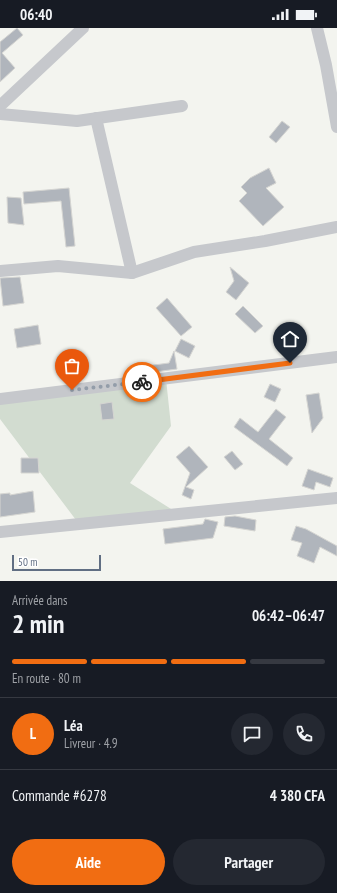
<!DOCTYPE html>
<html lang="fr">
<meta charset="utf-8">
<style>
:root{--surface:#171b24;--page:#242831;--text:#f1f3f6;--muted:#9ea1a6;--line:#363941;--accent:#f16d12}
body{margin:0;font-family:"PT Sans Narrow",sans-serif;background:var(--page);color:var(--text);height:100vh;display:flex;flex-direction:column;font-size:15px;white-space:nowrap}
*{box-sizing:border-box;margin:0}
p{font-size:13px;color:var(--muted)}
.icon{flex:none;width:22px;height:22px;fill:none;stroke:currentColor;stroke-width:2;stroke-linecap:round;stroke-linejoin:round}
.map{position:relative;height:553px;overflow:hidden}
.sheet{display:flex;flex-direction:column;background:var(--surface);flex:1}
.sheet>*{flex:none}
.scale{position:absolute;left:12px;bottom:10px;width:89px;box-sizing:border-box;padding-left:4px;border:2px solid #606e83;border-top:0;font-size:11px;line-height:14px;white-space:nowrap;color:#606e83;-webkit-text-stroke:3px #fff;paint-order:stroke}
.pin{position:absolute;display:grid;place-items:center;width:34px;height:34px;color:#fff;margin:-41px -17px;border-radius:50% 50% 50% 0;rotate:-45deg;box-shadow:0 0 4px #0007}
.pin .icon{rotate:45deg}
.courier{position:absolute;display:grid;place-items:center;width:40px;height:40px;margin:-20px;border:3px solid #f16d12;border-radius:50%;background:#fff;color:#222;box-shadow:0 1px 5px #0007}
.headline em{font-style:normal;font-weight:700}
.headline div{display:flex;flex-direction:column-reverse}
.headline{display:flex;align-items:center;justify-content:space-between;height:68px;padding:0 12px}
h1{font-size:26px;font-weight:700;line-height:30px}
.bar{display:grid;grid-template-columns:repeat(4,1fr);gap:6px 4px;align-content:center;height:48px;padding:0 12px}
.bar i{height:5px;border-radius:3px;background:var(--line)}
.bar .selected{background:var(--accent)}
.bar p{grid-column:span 4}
.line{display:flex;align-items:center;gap:10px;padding:0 12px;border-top:1px solid var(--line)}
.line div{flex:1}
.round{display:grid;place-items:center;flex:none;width:42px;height:42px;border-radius:21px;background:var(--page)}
.cta{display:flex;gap:8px;margin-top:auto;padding:8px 12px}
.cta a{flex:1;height:46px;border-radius:24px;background:var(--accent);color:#fff;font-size:16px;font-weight:700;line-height:46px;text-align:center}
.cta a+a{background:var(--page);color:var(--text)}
.status{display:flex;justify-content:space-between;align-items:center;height:28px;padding:0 20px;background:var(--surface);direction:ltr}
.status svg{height:11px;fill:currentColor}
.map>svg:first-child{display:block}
</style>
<div class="status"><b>06:40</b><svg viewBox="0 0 49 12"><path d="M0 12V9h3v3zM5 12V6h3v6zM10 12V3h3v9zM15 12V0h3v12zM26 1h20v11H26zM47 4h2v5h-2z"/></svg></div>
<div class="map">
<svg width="337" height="553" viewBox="0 0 337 553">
<rect width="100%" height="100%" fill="#f3f4ef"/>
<path fill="#d2dcd0" d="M166 351 171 398 130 455 179 486 79 496 0 391V371Z"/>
<g fill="#b0b5bc" stroke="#d5d5d2">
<path d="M17 0 23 7 2 25 15 40 0 54V14Z"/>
<path d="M282 93 290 99 276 115 269 109Z"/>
<path d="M269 140 276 155 266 160 284 179 263 198 239 173 247 165 241 159 250 150Z"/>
<path d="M69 160 75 218 66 219 61 173 24 176 23 164Z"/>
<path d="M7 169 21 170 24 197 8 195Z"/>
<path d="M230 239 249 255 236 272 226 264 234 253Z"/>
<path d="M20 249 24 275 3 278 0 250Z"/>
<path d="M167 270 192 299 181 308 156 280Z"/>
<path d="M243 278 263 298 255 305 235 286Z"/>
<path d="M38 297 41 316 17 320 14 301Z"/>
<path d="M181 311 195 318 189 330 175 323Z"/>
<path d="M174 323 177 341 147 345 146 338 169 335Z"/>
<path d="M270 356 281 361 275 374 264 369Z"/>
<path d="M319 365 323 390 312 405 306 367Z"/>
<path d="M112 374 114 391 102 392 100 376Z"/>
<path d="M276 381 286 389 269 411 293 430 287 438 234 399 240 390 258 404Z"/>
<path d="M189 418 208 439 186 459 194 462 191 471 182 467 190 445 176 429Z"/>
<path d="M232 423 243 436 235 442 224 429Z"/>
<path d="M21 430H38L39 445H21Z"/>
<path d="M308 441 333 450 330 459 316 454 314 462 302 458Z"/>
<path d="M33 463 35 484 0 489V466L10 465V467Z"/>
<path d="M235 488 256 492 255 503 224 498 225 489Z"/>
<path d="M205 491 218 494 213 510 165 516 163 501 203 496Z"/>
<path d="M296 498 306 501 337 518V528L320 519 314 535 297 528 302 515 291 512Z"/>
</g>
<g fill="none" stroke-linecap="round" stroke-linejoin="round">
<g stroke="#c6c8cc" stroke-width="12">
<path d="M317 0 326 37 337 99"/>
<path d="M0 78 83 0"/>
<path d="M0 86 77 93 182 78"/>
<path d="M96 90 132 245"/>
<path d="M0 243 58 238 132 245 194 224 265 213 337 199"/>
<path d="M0 371 337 329"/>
<path d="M0 504 337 470"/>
</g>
</g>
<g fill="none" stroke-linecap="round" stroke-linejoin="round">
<path stroke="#939da9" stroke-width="4" stroke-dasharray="0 7.2" d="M72 362 142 354"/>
<path stroke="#f16d12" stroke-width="5" d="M142 354 290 335"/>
</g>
</svg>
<div class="scale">50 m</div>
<div class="pin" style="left:72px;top:362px;background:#ea580c"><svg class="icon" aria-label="bag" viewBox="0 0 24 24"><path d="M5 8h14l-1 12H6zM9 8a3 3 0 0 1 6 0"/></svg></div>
<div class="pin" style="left:290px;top:335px;background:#1f2937"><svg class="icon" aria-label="home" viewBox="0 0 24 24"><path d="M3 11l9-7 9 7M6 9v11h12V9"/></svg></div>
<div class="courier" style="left:142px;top:354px"><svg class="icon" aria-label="bike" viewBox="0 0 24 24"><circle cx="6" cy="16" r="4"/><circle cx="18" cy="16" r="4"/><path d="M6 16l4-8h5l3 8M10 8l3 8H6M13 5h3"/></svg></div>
</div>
<section class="sheet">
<div class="headline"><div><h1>2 min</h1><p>Arrivée dans</p></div><em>06:42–06:47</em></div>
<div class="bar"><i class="selected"></i><i class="selected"></i><i class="selected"></i><i></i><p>En route · 80 m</p></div>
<div class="line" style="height:72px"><b class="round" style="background:var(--accent);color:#fff">L</b><div><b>Léa</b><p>Livreur · 4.9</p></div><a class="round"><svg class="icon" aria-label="chat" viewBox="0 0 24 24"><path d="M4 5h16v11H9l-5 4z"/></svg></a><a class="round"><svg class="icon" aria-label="phone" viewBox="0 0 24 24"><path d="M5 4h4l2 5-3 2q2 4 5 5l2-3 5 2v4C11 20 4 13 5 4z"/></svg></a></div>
<div class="line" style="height:52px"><div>Commande #6278</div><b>4 380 CFA</b></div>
<div class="cta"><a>Aide</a><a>Partager</a></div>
</section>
